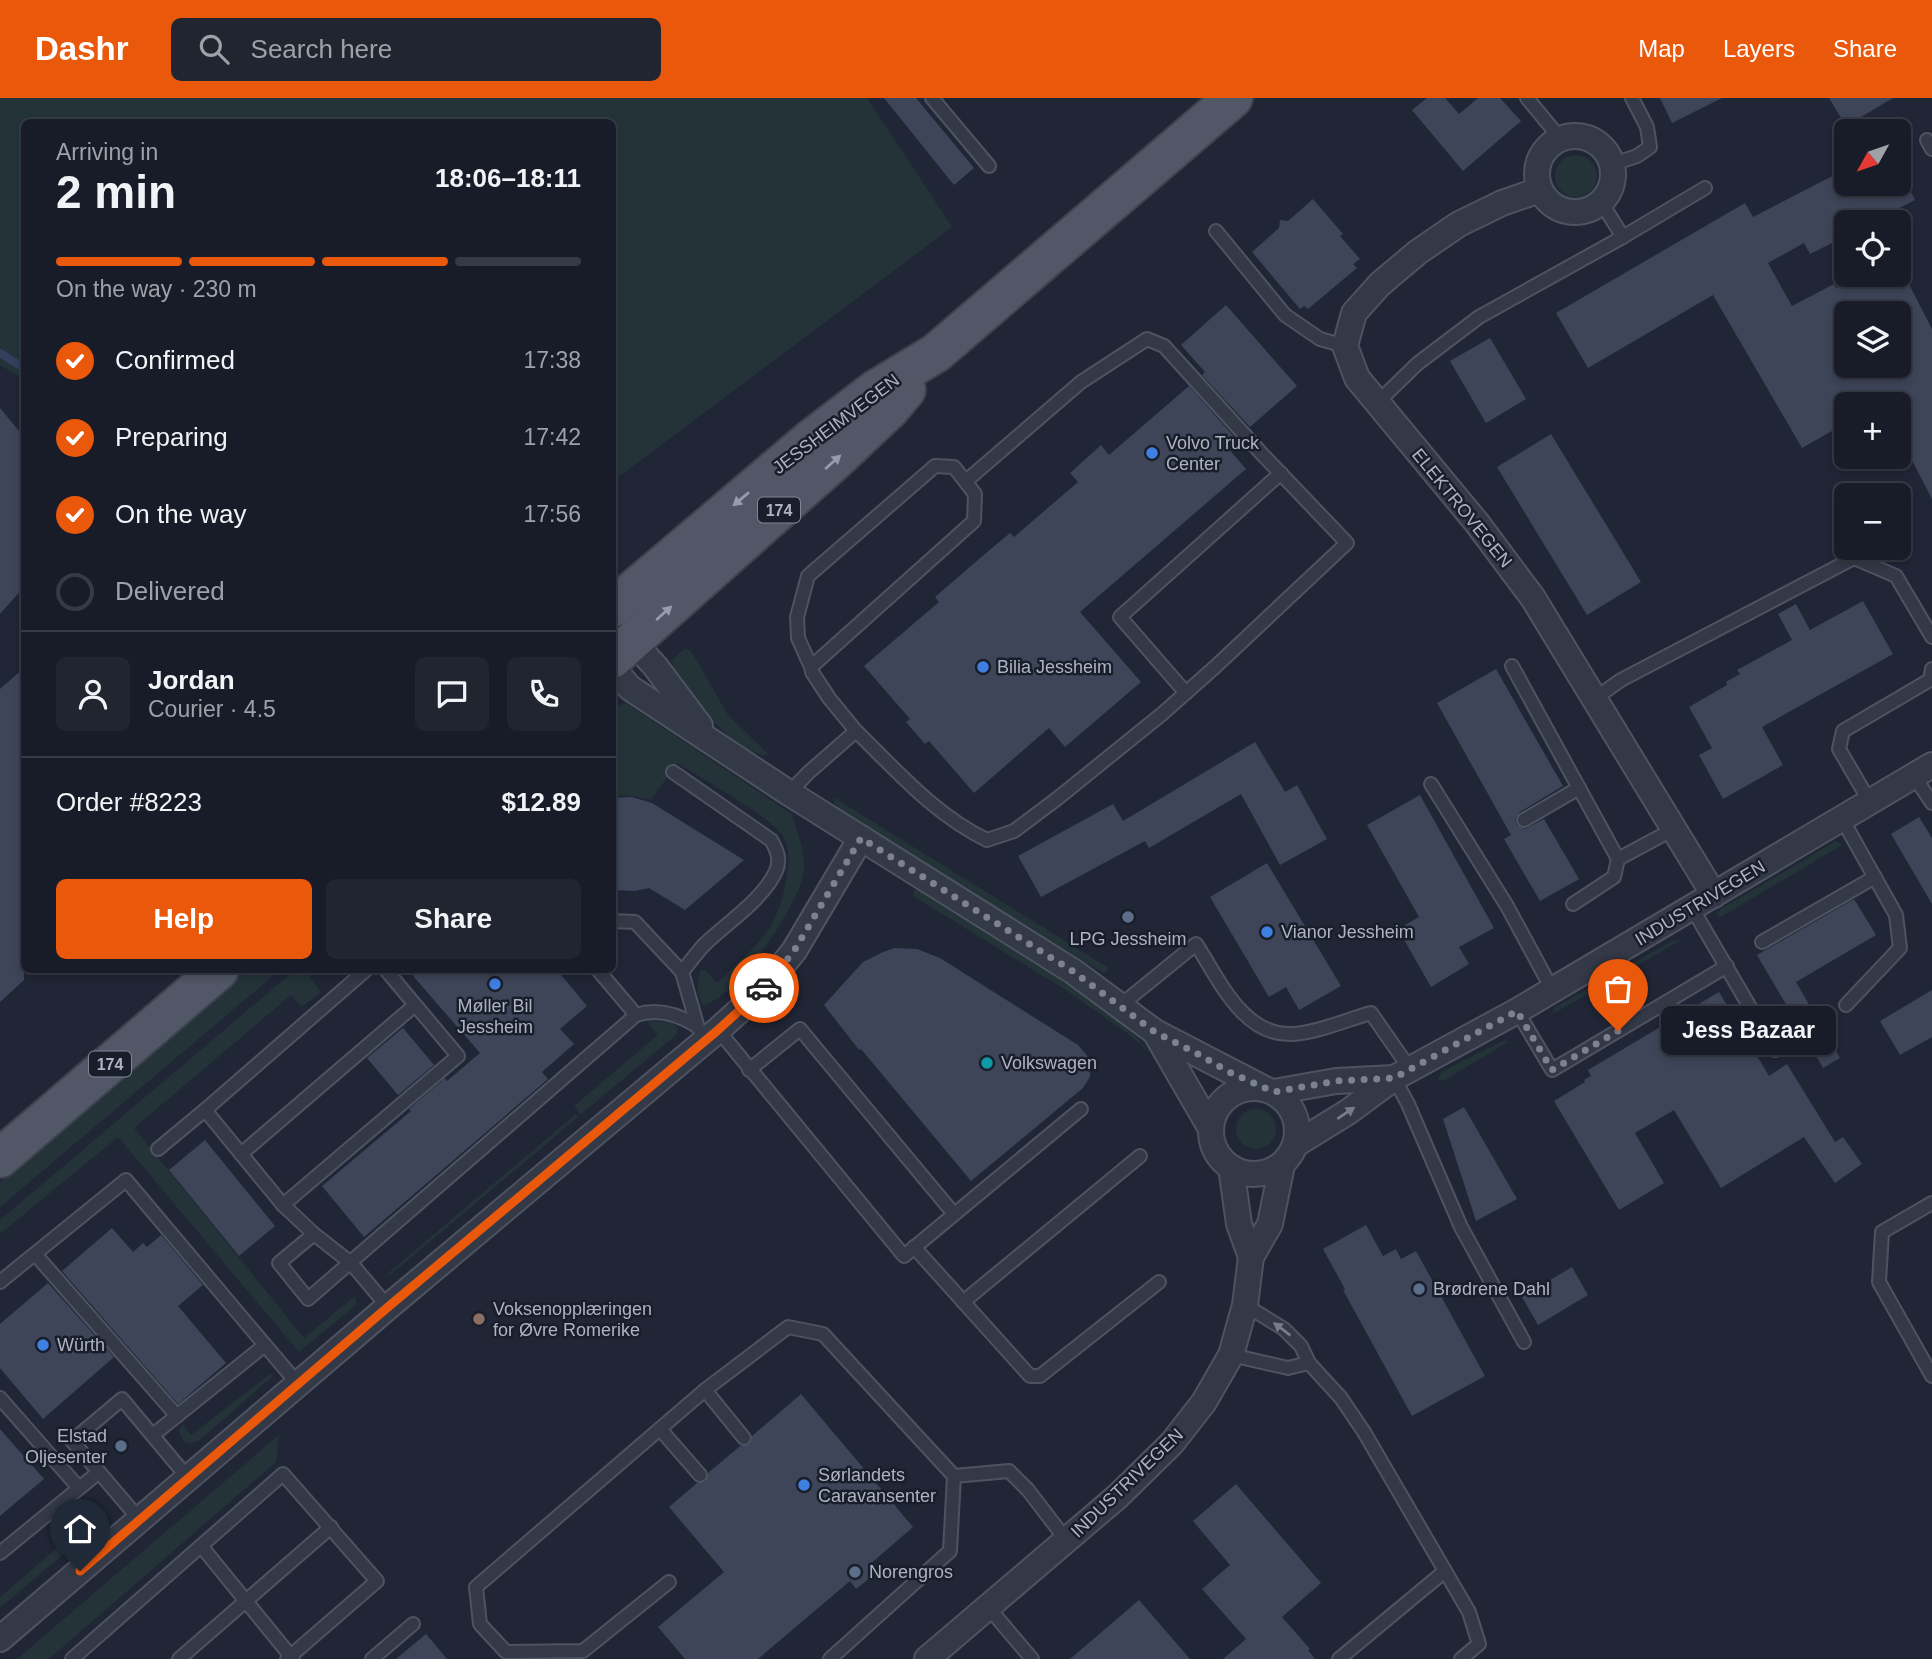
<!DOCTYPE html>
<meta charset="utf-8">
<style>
:root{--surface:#181c28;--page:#212530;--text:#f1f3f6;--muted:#9fa1a8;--line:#363a45;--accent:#ea580c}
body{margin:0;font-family:Arial,sans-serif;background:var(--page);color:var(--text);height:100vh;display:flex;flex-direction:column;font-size:26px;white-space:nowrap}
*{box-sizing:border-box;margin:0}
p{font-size:23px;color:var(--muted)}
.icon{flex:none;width:38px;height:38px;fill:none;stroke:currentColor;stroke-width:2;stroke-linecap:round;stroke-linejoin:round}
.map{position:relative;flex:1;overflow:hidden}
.drawer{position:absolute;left:21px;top:21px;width:595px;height:854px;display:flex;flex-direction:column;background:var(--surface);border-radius:10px;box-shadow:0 4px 10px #0003,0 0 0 2px var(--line)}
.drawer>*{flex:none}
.needle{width:46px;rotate:230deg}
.buttons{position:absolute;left:1834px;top:21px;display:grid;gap:14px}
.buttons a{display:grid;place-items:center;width:77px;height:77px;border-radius:10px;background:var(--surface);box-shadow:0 4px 10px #0003,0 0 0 2px var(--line);font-size:35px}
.pin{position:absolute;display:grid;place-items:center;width:60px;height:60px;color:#fff;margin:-72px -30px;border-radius:50% 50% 50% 0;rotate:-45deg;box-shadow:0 0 7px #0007}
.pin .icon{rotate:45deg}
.courier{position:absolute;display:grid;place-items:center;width:70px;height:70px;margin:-35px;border:5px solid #ea580c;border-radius:50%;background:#fff;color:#222;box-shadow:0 2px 9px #0007}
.bubble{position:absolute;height:49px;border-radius:10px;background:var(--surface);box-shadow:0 4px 10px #0003,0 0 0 2px var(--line);font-size:23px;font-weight:800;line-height:49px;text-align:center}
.headline em{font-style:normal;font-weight:800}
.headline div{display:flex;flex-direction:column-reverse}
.headline{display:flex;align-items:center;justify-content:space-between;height:119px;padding:0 35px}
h1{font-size:46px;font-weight:800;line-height:52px}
.bar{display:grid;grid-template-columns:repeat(4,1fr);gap:10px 7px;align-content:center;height:84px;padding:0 35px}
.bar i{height:9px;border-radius:5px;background:var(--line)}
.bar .selected{background:var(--accent)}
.bar p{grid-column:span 4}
.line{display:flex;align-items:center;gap:18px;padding:0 35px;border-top:2px solid var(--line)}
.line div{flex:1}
.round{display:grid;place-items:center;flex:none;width:74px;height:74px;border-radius:10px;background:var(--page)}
ol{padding:0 35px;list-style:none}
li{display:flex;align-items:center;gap:21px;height:77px}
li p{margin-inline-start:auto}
li .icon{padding:7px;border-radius:50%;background:var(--accent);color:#fff;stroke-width:4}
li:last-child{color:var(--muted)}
li i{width:38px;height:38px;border:4px solid var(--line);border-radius:50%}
.cta{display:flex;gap:14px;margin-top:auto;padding:14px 35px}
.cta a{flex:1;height:80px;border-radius:10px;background:var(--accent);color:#fff;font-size:28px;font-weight:800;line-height:80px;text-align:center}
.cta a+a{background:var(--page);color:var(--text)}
header{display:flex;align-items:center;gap:42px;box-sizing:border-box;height:98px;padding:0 35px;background:var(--accent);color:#fff}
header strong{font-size:33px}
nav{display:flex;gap:38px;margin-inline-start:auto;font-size:24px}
.search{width:490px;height:63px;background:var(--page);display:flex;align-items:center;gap:18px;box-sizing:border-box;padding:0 24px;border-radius:10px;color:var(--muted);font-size:26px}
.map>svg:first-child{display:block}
</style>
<header>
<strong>Dashr</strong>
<div class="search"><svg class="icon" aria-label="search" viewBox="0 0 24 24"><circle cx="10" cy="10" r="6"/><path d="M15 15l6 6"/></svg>Search here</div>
<nav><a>Map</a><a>Layers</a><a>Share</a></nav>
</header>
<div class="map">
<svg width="1932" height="1561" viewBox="0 0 1932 1561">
<rect width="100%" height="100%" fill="#202636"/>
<g fill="#233338">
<path d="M0 0H867L952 129 613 383 612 24H24V282L0 267Z"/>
<circle cx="1576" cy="78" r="21"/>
<path d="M684 551 689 552 694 558 728 617 768 656 766 658C732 652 683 595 671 563Z"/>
<path d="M626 605 792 716C797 733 805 752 804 770 803 803 736 901 703 907 696 897 697 883 701 872H705L717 885C734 868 755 851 769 831 782 811 796 760 783 738 772 720 698 678 677 665L651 702 629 697 613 699V609Z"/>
<path d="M833 699 1107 869 1108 872 1104 875 1090 867 841 713 835 706Z"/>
<path d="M1836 743 1842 747 1719 820 1716 816 1721 811Z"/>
<path d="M914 792H918L1100 907 1118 919 1152 957 1130 937 1064 891 918 801 913 797Z"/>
<path d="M1683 841 1558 913 1551 916 1554 910 1672 843Z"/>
<path d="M247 872H280L0 1109V1085Z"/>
<path d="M295 872H317L309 879 321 894 302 909 291 897 134 1030 304 1240 355 1198 356 1206 350 1212 299 1254 118 1039 0 1136V1122Z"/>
<path d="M646 922 672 925 678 931 676 937 580 1017 574 1008 658 937Z"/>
<path d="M1504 942 1508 944 1443 983 1438 982 1441 974Z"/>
<circle cx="1256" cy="1031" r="20"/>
<path d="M576 1016 578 1019 389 1178 387 1176Z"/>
<path d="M270 1276 273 1278 199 1343 190 1345 185 1344 178 1333 183 1327 191 1337Z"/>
<path d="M279 1337 276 1364 49 1561H17Z"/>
<path d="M102 1411 108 1418 0 1510V1499Z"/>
</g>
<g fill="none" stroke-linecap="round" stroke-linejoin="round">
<path stroke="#343f5d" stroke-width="8" d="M0 255 24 270"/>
</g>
<g fill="#3e4559" fill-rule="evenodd">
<path d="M884 0H916L974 70 954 87Z"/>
<path d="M1427 0H1445L1459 16 1478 0H1500L1521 23 1463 73 1412 12Z"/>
<path d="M1660 0H1722L1672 25Z"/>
<path d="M1829 0H1893L1846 28Z"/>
<path d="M1846 71V86H1907L1915 102 1872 124H1846V138L1810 156 1804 145 1768 165 1792 208 1834 186 1836 190 1860 177H1899V167L1932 231V401L1899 337V306H1846V325L1802 350 1713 197 1588 270 1556 215 1745 105 1753 119ZM1846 215H1899V268H1846Z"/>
<path d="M1313 101 1343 136 1340 138 1360 161 1353 166 1357 170 1308 211 1304 208 1300 211 1252 154 1279 130 1280 122 1288 123Z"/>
<path d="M1226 207 1297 288 1250 329 1202 277 1205 274 1181 247Z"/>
<path d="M1490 240 1526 301 1486 325 1450 263Z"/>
<path d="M1189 288 1236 341 1227 349 1246 371 1080 514 1141 584 1065 649 1049 630 974 695 929 643 925 646 906 624 910 621 864 568 939 504 935 499 986 455 1010 435 1014 439 1078 384 1070 375 1101 347 1109 357Z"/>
<path d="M0 310 24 339V489L0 516Z"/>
<path d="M1551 336 1641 484 1587 517 1497 369Z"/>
<path d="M1863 503 1893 556 1762 629 1783 667 1723 701 1699 657 1712 650 1689 609 1727 587 1726 584 1740 576 1737 572 1792 542 1778 516 1796 506 1810 532Z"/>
<path d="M24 570V882L0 904V591Z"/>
<path d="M1496 571 1563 688 1520 714 1515 721 1517 727 1525 731 1544 721 1579 781 1540 803 1504 741 1511 737 1437 605Z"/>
<path d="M1255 644 1285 694 1297 687 1327 741 1280 767 1241 696 1149 750 1145 743 1041 799 1018 758 1113 706 1123 723Z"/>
<path d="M1420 697 1494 830 1459 849 1469 866 1431 889 1398 831 1419 819 1367 727Z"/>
<path d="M632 699 652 705 744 762 685 812 649 790 635 793 612 792V700Z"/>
<path d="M1919 719 1932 740V806L1891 736Z"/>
<path d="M1267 765 1341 888 1299 912 1286 889 1269 899 1210 799Z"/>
<path d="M1854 801 1876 837 1796 884 1840 960 1823 970 1809 945 1799 950 1785 925 1794 920 1757 857Z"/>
<path d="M895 850 917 851 940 860 1078 947 1090 961V979L1083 990 971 1083 861 951 859 952 824 907 863 864 883 854Z"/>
<path d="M408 872H557L587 908 560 931 574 946 542 974 548 981 364 1139 322 1088 411 1013 409 1011 445 980 447 983 480 955Z"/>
<path d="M1932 892V939L1900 957 1880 923Z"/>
<path d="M1719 894 1769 978 1787 966 1835 1044 1843 1039 1862 1066 1835 1085 1804 1039 1721 1090 1674 1012 1635 1035 1664 1085 1619 1112 1554 1003 1585 984 1584 982 1591 978 1588 972Z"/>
<path d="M403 930 434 967 398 997 367 960Z"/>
<path d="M1464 1009 1517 1101 1476 1123 1443 1021Z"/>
<path d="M205 1042 275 1128 239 1158 169 1072Z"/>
<path d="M1366 1127 1383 1158 1396 1151 1401 1161 1416 1153 1485 1278 1412 1318 1343 1192 1345 1191 1323 1151Z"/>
<path d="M112 1130 133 1154 143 1145 147 1149 161 1137 203 1187 178 1208 226 1265 178 1306 62 1173Z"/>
<path d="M1572 1169 1588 1197 1538 1227 1522 1199Z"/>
<path d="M48 1185 114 1259 43 1321 0 1270V1226Z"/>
<path d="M801 1296 913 1429 868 1468 874 1475 865 1484 856 1491 850 1483 758 1561H685L658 1529 724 1474 669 1409 697 1385 705 1384 708 1375 740 1348 750 1346 752 1338Z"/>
<path d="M0 1331 44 1381 0 1418Z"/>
<path d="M1236 1386 1321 1485 1282 1519 1310 1551 1308 1552 1315 1561H1223L1246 1541 1202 1491 1230 1467 1193 1423Z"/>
<path d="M1139 1502 1190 1561H1070Z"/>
<path d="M426 1536 447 1561H396Z"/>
</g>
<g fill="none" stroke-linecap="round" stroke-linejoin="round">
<g stroke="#4e5362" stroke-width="16">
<g id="service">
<path d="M932 0 989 68"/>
<path d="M1527 0 1560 40"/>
<path d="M1927 42 1932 51"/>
<path d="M1613 66 1637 58 1650 49 1647 29 1632 0"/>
<path d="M1601 104 1623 139"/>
<path d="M1216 133 1285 217 1320 241 1345 248"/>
<path d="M1376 306 1417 266 1479 219 1621 140 1705 90"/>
<path d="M1512 568 1618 761 1614 779 1573 806"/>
<path d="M1186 595 1120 519 1281 375"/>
<path d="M1594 601 1621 582 1854 460 1896 478 1932 539"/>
<path d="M856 633C897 673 935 717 987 742L1014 733 1058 700 1162 616 1215 569 1347 445 1262 356 1164 248 1147 241 1081 284 966 383"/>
<path d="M673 674 771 742C777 752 781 762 776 773 763 802 725 826 703 848 696 856 689 865 682 874L698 930"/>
<path d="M1914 678 1932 705"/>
<path d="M1431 686 1507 808 1553 893"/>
<path d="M789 695 808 675 856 633 829 600 812 574 811 569 798 540 797 519 808 478 935 368 954 369 975 396 974 423 811 569"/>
<path d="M1870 704 1839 651 1843 633 1930 582 1932 571"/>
<path d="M1842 721 1896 817 1900 850 1846 907"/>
<path d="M1524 722 1579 690"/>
<path d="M1618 761 1672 732"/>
<path d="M1692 810 1775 952"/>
<path d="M612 823 635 824 682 874"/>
<path d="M1762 844 1875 779"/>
<path d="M366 872 205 1012 283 1107 314 1136 351 1165 388 1209"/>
<path d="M598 872 636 917"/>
<path d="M1121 907 1196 846C1219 881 1243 939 1293 936 1319 934 1346 922 1371 915L1410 971"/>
<path d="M1517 913 1552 972 1727 868"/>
<path d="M718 932 904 1158 1081 1011"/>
<path d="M749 972 800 931 954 1116"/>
<path d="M1394 980 1408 1006 1461 1129 1524 1244"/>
<path d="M158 1051 205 1012"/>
<path d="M241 1056 415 907"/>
<path d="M1932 1105 1882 1134 1879 1184 1932 1278"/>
<path d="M283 1107 458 958 386 872"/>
<path d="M314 1136 279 1165 308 1201 636 917C657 910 677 916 695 927"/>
<path d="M914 1149 1030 1278H1040L1159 1184"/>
<path d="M35 1156 177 1318"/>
<path d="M0 1184 126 1082 265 1247 153 1337"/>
<path d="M963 1204 1140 1058"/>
<path d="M1245 1207 1284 1231 1301 1248 1309 1265 1341 1300 1364 1334 1469 1514 1479 1546 1461 1561"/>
<path d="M265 1247 298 1286"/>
<path d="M1231 1257 1288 1270 1309 1265"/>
<path d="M705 1292 744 1340"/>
<path d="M0 1300 79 1390"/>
<path d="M660 1331 700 1377"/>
<path d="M99 1374 72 1343 122 1301 188 1380"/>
<path d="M202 1449 293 1561"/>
<path d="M0 1455 99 1374 140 1422"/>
<path d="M669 1484 583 1553 506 1554 480 1526 476 1489 705 1292 788 1229 823 1236 954 1378 1009 1373 1028 1392 1067 1443"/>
<path d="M988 1509 1032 1561"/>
<path d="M72 1561 283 1376 377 1483 287 1561"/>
<path d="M179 1561 331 1429"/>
<path d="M372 1561 413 1526"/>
<path d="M830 1561 950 1453 954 1378"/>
<path d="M1339 1561 1445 1473"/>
</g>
</g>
<g stroke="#4e5362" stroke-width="28">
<g id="minor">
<circle cx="1575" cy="76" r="38"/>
<path d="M1540 92 1502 105 1459 126 1418 154 1380 186 1354 215 1345 248 1357 280 1477 425 1533 500 1714 797"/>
<path d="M612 534 632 543 655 568 700 628"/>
<path d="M612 569 630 590 789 695 1074 874 1155 934 1263 990"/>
<path d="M1155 934 1211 1031"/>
<circle cx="1254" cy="1033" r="43"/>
<path d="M1274 994 1336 983 1394 980"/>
<path d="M1296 1046 1348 1014 1394 980 1517 913 1932 667"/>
<path d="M1231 1069 1239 1126 1251 1159"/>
<path d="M0 1541 388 1209 718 932 763 891 794 853 861 740"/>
<path d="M927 1561 1118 1398 1172 1345 1204 1304 1231 1257 1245 1207 1251 1159 1270 1126 1282 1067"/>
</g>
</g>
<g stroke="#3d4250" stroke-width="42">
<g id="primary">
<path d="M612 510 811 341 875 292 936 255 1233 0"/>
<path d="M612 561 837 361 890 311 906 292"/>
<path d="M0 1060 219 872"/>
</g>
</g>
<use href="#service" stroke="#343947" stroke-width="12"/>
<use href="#minor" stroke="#343947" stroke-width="24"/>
<use href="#primary" stroke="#525767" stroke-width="38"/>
</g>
<defs><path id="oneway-solid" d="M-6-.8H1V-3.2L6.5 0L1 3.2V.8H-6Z" transform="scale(1.75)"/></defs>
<g fill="#979cad">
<use href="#oneway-solid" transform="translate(833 364) rotate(-42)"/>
<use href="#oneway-solid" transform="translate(741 401) rotate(140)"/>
<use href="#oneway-solid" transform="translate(664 515) rotate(-42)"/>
</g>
<g fill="#777c8c">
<use href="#oneway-solid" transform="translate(1346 1015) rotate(-34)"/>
<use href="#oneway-solid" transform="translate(1282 1231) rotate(-143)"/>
</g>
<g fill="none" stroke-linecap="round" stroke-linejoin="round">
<path stroke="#7c8292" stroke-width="7" stroke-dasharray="0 12.6" d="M764 890 794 853 861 740 1074 874 1155 934 1198 956 1229 974 1274 994 1336 983 1394 980 1517 913 1552 972 1618 933"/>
<path stroke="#ea580c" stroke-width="9" d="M80 1473 388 1209 718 932 764 890"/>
</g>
<g fill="#3f7fe0" stroke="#191e2b" stroke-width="2.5">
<circle cx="1152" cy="355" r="7"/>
<circle cx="983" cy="569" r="7"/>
<circle cx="1267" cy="834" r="7"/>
<circle cx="495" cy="886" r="7"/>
<circle cx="43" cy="1247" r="7"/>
<circle cx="804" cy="1387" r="7"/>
</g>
<g fill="#5c6f8a" stroke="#191e2b" stroke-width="2.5">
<circle cx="1128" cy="819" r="7"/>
<circle cx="1419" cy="1191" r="7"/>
<circle cx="121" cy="1348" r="7"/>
<circle cx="855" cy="1474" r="7"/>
</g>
<circle fill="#0f9aa8" stroke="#191e2b" stroke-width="2.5" cx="987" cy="965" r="7"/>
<circle fill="#8d6e63" stroke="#191e2b" stroke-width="2.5" cx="479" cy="1221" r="7"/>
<g text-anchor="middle" stroke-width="5" stroke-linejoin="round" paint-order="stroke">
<g fill="#191e2b" stroke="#818696" stroke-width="2">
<rect x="758" y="399.5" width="42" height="25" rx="5"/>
<rect x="89" y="953.5" width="42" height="25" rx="5"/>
</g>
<g font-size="16" font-weight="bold" fill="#aeb3c4">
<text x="779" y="418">174</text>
<text x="110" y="972">174</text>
</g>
<g font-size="18" fill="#aeb3c4" stroke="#191e2b">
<text transform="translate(836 326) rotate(-37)" y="6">JESSHEIMVEGEN</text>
<text transform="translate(1462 410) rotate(51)" y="6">ELEKTROVEGEN</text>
<text transform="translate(1700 805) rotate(-31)" y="6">INDUSTRIVEGEN</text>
<text transform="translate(1127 1385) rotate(-44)" y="6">INDUSTRIVEGEN</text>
</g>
<g font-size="18" fill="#aeb3c4" stroke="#191e2b" text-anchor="start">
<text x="1166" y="351">Volvo Truck<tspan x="1166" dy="21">Center</tspan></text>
<text x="997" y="575">Bilia Jessheim</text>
<text x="1281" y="840">Vianor Jessheim</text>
<text x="1128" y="847" text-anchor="middle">LPG Jessheim</text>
<text x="495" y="914" text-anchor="middle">Møller Bil<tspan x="495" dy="21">Jessheim</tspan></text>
<text x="1001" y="971">Volkswagen</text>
<text x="1433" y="1197">Brødrene Dahl</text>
<text x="493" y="1217">Voksenopplæringen<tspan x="493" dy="21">for Øvre Romerike</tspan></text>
<text x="57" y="1253">Würth</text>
<text x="107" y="1344" text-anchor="end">Elstad<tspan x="107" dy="21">Oljesenter</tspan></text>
<text x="818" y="1383">Sørlandets<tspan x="818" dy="21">Caravansenter</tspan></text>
<text x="869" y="1480">Norengros</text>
</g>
</g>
</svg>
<div class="buttons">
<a><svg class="needle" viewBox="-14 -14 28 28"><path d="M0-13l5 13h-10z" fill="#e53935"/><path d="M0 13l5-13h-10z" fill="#9fa1a8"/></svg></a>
<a><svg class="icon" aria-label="locate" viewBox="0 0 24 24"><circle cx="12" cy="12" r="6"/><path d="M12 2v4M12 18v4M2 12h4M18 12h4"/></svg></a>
<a><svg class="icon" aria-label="layers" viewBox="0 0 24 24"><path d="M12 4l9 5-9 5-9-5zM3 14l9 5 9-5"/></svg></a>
<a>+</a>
<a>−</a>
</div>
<div class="pin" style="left:1618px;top:933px;background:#ea580c"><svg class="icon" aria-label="bag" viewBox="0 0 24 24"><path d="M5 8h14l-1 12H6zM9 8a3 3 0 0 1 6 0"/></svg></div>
<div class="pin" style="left:80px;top:1473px;background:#1f2937"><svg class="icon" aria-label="home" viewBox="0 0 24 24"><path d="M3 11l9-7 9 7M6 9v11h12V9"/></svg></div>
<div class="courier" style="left:764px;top:890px"><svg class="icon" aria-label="car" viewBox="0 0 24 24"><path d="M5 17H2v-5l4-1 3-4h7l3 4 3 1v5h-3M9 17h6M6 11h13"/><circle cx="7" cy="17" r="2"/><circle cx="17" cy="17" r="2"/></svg></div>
<div class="bubble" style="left:1661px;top:908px;width:175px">Jess Bazaar</div>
<section class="drawer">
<div class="headline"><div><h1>2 min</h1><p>Arriving in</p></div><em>18:06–18:11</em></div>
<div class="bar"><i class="selected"></i><i class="selected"></i><i class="selected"></i><i></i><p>On the way · 230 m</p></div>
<ol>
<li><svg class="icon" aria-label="check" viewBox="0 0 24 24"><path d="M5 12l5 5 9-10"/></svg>Confirmed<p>17:38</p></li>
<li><svg class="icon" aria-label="check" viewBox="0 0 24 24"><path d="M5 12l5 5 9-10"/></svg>Preparing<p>17:42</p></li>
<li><svg class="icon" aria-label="check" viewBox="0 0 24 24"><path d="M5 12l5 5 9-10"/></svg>On the way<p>17:56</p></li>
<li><i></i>Delivered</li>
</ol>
<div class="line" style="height:126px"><a class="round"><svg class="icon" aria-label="person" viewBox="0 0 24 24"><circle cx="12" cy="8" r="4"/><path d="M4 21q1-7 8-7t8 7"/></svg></a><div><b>Jordan</b><p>Courier · 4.5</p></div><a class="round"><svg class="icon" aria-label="chat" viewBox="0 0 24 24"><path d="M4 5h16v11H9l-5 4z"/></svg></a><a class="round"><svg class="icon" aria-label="phone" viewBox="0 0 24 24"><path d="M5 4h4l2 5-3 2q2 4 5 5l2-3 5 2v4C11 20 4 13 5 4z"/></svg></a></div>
<div class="line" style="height:91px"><div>Order #8223</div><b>$12.89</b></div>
<div class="cta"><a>Help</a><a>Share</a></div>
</section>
</div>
